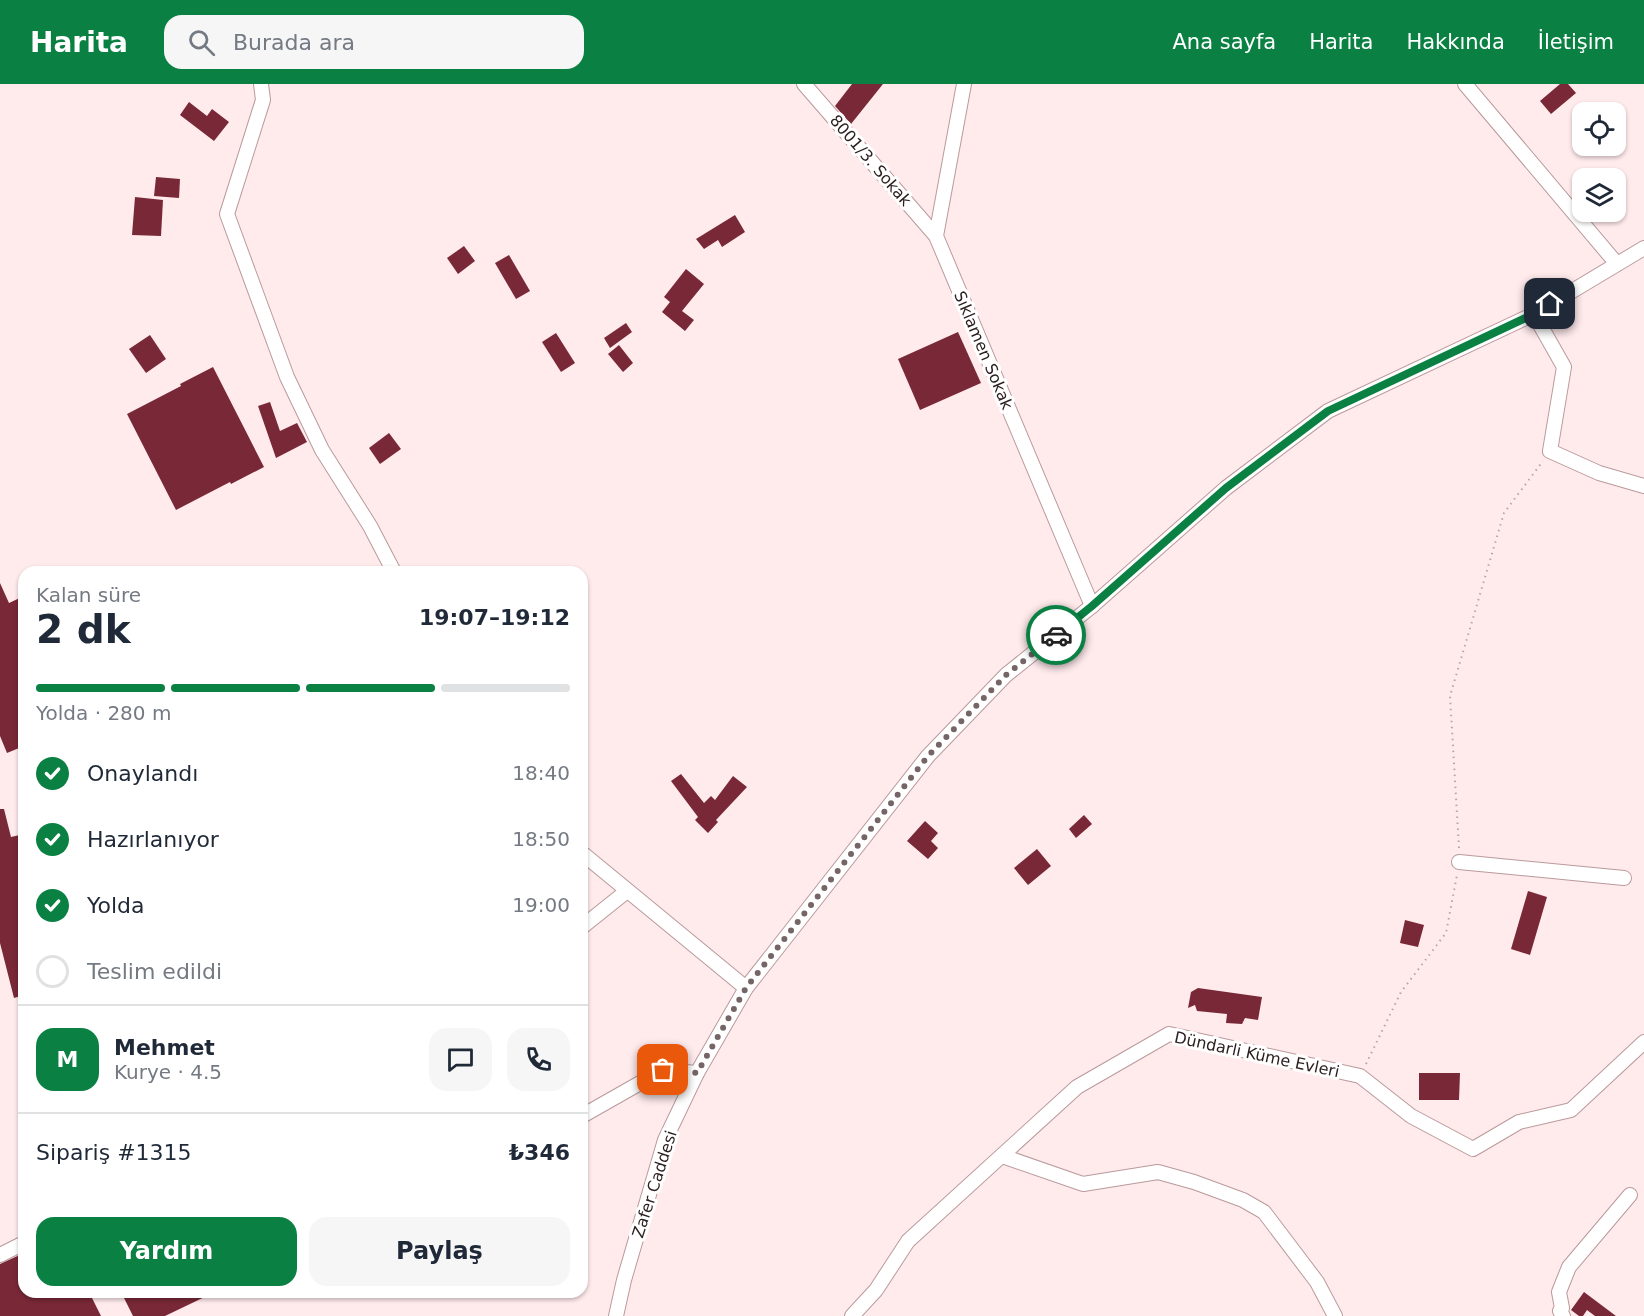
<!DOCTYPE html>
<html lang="tr">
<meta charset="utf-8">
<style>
:root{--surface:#fff;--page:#f6f6f7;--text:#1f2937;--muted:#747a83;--line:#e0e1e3;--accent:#0b8043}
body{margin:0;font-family:"DejaVu Sans",sans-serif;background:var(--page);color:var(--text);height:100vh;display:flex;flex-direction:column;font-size:22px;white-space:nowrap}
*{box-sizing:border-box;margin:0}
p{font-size:20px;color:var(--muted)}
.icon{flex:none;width:33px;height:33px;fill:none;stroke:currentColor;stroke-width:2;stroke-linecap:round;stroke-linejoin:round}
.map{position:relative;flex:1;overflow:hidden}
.side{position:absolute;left:18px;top:482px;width:570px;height:732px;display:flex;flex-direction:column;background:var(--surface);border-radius:18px;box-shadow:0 2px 4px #0004}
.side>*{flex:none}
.fabs{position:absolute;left:1572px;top:18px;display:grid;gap:12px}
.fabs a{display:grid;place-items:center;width:54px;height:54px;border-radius:12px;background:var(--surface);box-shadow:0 2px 4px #0004;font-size:30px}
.pin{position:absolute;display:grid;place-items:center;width:51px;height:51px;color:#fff;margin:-26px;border-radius:12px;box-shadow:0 3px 9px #0006}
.courier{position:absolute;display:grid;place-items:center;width:60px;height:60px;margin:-30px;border:4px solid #0b8043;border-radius:50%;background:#fff;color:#222;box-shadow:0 2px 8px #0007}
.overview em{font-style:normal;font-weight:700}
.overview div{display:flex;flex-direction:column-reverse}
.overview{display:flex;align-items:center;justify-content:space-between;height:102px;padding:0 18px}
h1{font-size:39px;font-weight:700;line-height:45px}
.bar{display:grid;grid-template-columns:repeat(4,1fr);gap:9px 6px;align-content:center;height:72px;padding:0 18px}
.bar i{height:8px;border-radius:4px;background:var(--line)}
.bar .current{background:var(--accent)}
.bar p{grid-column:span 4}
.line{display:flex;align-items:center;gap:15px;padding:0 18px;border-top:2px solid var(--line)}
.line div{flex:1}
.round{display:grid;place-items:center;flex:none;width:63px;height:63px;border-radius:18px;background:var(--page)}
ol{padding:0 18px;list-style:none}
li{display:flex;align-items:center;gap:18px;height:66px}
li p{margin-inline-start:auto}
li .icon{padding:6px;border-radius:50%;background:var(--accent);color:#fff;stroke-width:4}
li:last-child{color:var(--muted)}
li i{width:33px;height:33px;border:3px solid var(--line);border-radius:50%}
.button{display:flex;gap:12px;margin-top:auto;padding:12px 18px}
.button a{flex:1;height:69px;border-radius:18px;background:var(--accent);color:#fff;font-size:24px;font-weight:700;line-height:69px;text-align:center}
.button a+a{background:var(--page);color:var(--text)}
header{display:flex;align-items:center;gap:36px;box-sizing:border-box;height:84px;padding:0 30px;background:var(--accent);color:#fff}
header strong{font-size:28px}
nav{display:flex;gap:33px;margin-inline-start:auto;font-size:21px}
.search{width:420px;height:54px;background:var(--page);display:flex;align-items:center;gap:15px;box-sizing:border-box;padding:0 21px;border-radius:18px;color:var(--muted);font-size:22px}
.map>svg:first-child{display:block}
</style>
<header>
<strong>Harita</strong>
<div class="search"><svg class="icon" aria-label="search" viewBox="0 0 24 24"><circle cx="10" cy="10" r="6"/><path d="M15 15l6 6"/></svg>Burada ara</div>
<nav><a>Ana sayfa</a><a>Harita</a><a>Hakkında</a><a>İletişim</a></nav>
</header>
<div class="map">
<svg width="1644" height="1232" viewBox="0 0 1644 1232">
<rect width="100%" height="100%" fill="#ffeaec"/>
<g fill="#792837">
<path d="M852 0H883L851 40 835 22Z"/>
<path d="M1560 0H1568L1576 9 1551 30 1540 17Z"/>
<path d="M189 18 207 32 212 25 229 38 214 57 180 31Z"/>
<path d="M156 93 180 95 179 114 154 112Z"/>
<path d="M135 113 163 116 161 152 132 151Z"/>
<path d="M735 131 745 148 722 163 718 156 704 165 696 155Z"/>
<path d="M464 162 475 177 458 190 447 174Z"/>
<path d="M509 171 530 207 516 215 495 179Z"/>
<path d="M686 185 704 200 682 227 694 236 685 247 662 228 670 218 664 213Z"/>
<path d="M626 239 632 248 610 264 604 254Z"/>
<path d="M958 248 981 299 920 326 898 275Z"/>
<path d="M556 249 575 279 561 288 542 258Z"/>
<path d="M150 251 166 275 146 289 129 265Z"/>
<path d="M619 261 633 279 623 288 608 270Z"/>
<path d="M213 283 264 383 231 400 230 398 176 426 127 330 181 302 180 300Z"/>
<path d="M270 318 280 347 297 339 307 358 276 374 258 322Z"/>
<path d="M389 349 401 365 380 380 369 364Z"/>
<path d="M0 499 9 519 24 512V662L7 669 0 652Z"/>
<path d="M681 690 704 719 711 712 715 716 733 692 747 703 716 736 718 738 708 749 695 736 698 733 671 697Z"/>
<path d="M0 725H4L11 753 24 750V911L14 914 0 859Z"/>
<path d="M1084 731 1092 740 1076 754 1069 745Z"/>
<path d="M925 737 938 749 931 757 938 764 928 775 907 757Z"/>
<path d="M1037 765 1051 782 1028 801 1014 784Z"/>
<path d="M1528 807 1547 813 1530 871 1511 865Z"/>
<path d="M1405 836 1424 841 1418 863 1400 859Z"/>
<path d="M1198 904 1262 913 1258 936 1245 934 1242 940 1226 939 1227 930 1197 927 1195 921 1188 924 1191 908Z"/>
<path d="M1419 989H1460L1459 1016H1419Z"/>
<path d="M24 1169V1208H89L101 1232H0V1180Z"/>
<path d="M121 1208H215L165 1232H133Z"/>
<path d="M1584 1208 1616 1232H1595L1587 1226 1583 1232H1579L1571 1226Z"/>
</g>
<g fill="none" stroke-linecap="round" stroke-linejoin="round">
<g stroke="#ba9a9c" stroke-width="16">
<g id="minor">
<path d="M261 0 263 16 227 130 287 293 322 366 370 442 394 488"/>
<path d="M804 0 936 152"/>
<path d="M964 0 936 152 1092 522"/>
<path d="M1465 0 1617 180"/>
<path d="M1534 230 1564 283 1550 367 1599 389 1644 402"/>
<path d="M582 769 746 904"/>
<path d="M1459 778 1624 794"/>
<path d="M582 843 627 807"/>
<path d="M582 1032 663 986 697 989"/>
<path d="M1002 1072 1083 1100 1158 1088 1194 1098 1243 1116 1264 1128 1317 1198 1335 1232"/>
<path d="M0 1171 24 1159"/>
<path d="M616 1232 624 1196 665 1056 697 989 746 904 928 672 1006 591 1092 522 1226 404 1328 327 1534 230 1644 164"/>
<path d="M852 1232 876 1206 908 1157 1077 1003 1169 950 1360 992 1411 1032 1473 1065 1519 1038 1571 1026 1644 958"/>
<path d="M1563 1232 1560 1227 1562 1224 1559 1208 1569 1183 1630 1111"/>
</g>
</g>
<g stroke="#b8a6a7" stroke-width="2" stroke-dasharray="1.5 4.5" stroke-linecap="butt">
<path d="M1459 764 1450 612 1504 429 1543 377"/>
<path d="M1366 980 1401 908 1446 849 1457 791"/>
</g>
<use href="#minor" stroke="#fff" stroke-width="14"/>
</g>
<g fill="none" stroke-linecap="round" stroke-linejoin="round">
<path stroke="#756567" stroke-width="6" stroke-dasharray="0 10.8" d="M663 986 697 989 746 904 928 672 1006 591 1056 551"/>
<path stroke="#0b8043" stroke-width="8" d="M1056 551 1092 522 1226 404 1328 327 1534 230 1550 220"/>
</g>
<g text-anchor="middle" stroke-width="6" stroke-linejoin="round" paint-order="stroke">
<g font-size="16" fill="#2a1e1f" stroke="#fff">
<text transform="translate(871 76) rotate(49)" y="6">8001/3. Sokak</text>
<text transform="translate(984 266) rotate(67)" y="6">Sıklamen Sokak</text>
<text transform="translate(1257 970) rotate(12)" y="6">Dündarli Küme Evleri</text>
<text transform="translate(654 1100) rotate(-72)" y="6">Zafer Caddesi</text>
</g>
</g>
</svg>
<div class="fabs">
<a><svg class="icon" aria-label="locate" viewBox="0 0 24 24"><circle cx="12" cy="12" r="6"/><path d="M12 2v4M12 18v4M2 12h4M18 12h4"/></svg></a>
<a><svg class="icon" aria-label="layers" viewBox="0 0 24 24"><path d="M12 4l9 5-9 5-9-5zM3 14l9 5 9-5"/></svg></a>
</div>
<div class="pin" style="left:663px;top:986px;background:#ea580c"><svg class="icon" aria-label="bag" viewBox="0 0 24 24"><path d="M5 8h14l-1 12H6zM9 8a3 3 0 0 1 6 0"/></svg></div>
<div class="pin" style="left:1550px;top:220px;background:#1f2937"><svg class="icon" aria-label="home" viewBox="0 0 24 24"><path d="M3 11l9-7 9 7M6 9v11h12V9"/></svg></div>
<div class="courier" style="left:1056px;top:551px"><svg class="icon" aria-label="car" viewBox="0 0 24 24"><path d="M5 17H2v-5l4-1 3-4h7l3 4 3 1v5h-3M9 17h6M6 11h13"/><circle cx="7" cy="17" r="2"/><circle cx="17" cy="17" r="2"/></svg></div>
<section class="side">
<div class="overview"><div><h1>2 dk</h1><p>Kalan süre</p></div><em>19:07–19:12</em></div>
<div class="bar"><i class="current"></i><i class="current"></i><i class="current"></i><i></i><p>Yolda · 280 m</p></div>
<ol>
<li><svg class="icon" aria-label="check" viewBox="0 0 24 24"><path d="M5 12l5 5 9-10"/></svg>Onaylandı<p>18:40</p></li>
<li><svg class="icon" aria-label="check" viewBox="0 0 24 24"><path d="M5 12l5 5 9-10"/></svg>Hazırlanıyor<p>18:50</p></li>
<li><svg class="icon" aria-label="check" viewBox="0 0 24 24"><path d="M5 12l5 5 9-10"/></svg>Yolda<p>19:00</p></li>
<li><i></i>Teslim edildi</li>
</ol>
<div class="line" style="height:108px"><b class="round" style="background:var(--accent);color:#fff">M</b><div><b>Mehmet</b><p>Kurye · 4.5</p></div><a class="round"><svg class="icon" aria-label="chat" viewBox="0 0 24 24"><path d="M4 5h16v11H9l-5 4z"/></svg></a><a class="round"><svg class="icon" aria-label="phone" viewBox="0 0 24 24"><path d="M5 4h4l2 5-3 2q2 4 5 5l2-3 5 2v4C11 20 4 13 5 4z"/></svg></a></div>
<div class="line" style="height:78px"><div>Sipariş #1315</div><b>₺346</b></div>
<div class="button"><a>Yardım</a><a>Paylaş</a></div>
</section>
</div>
